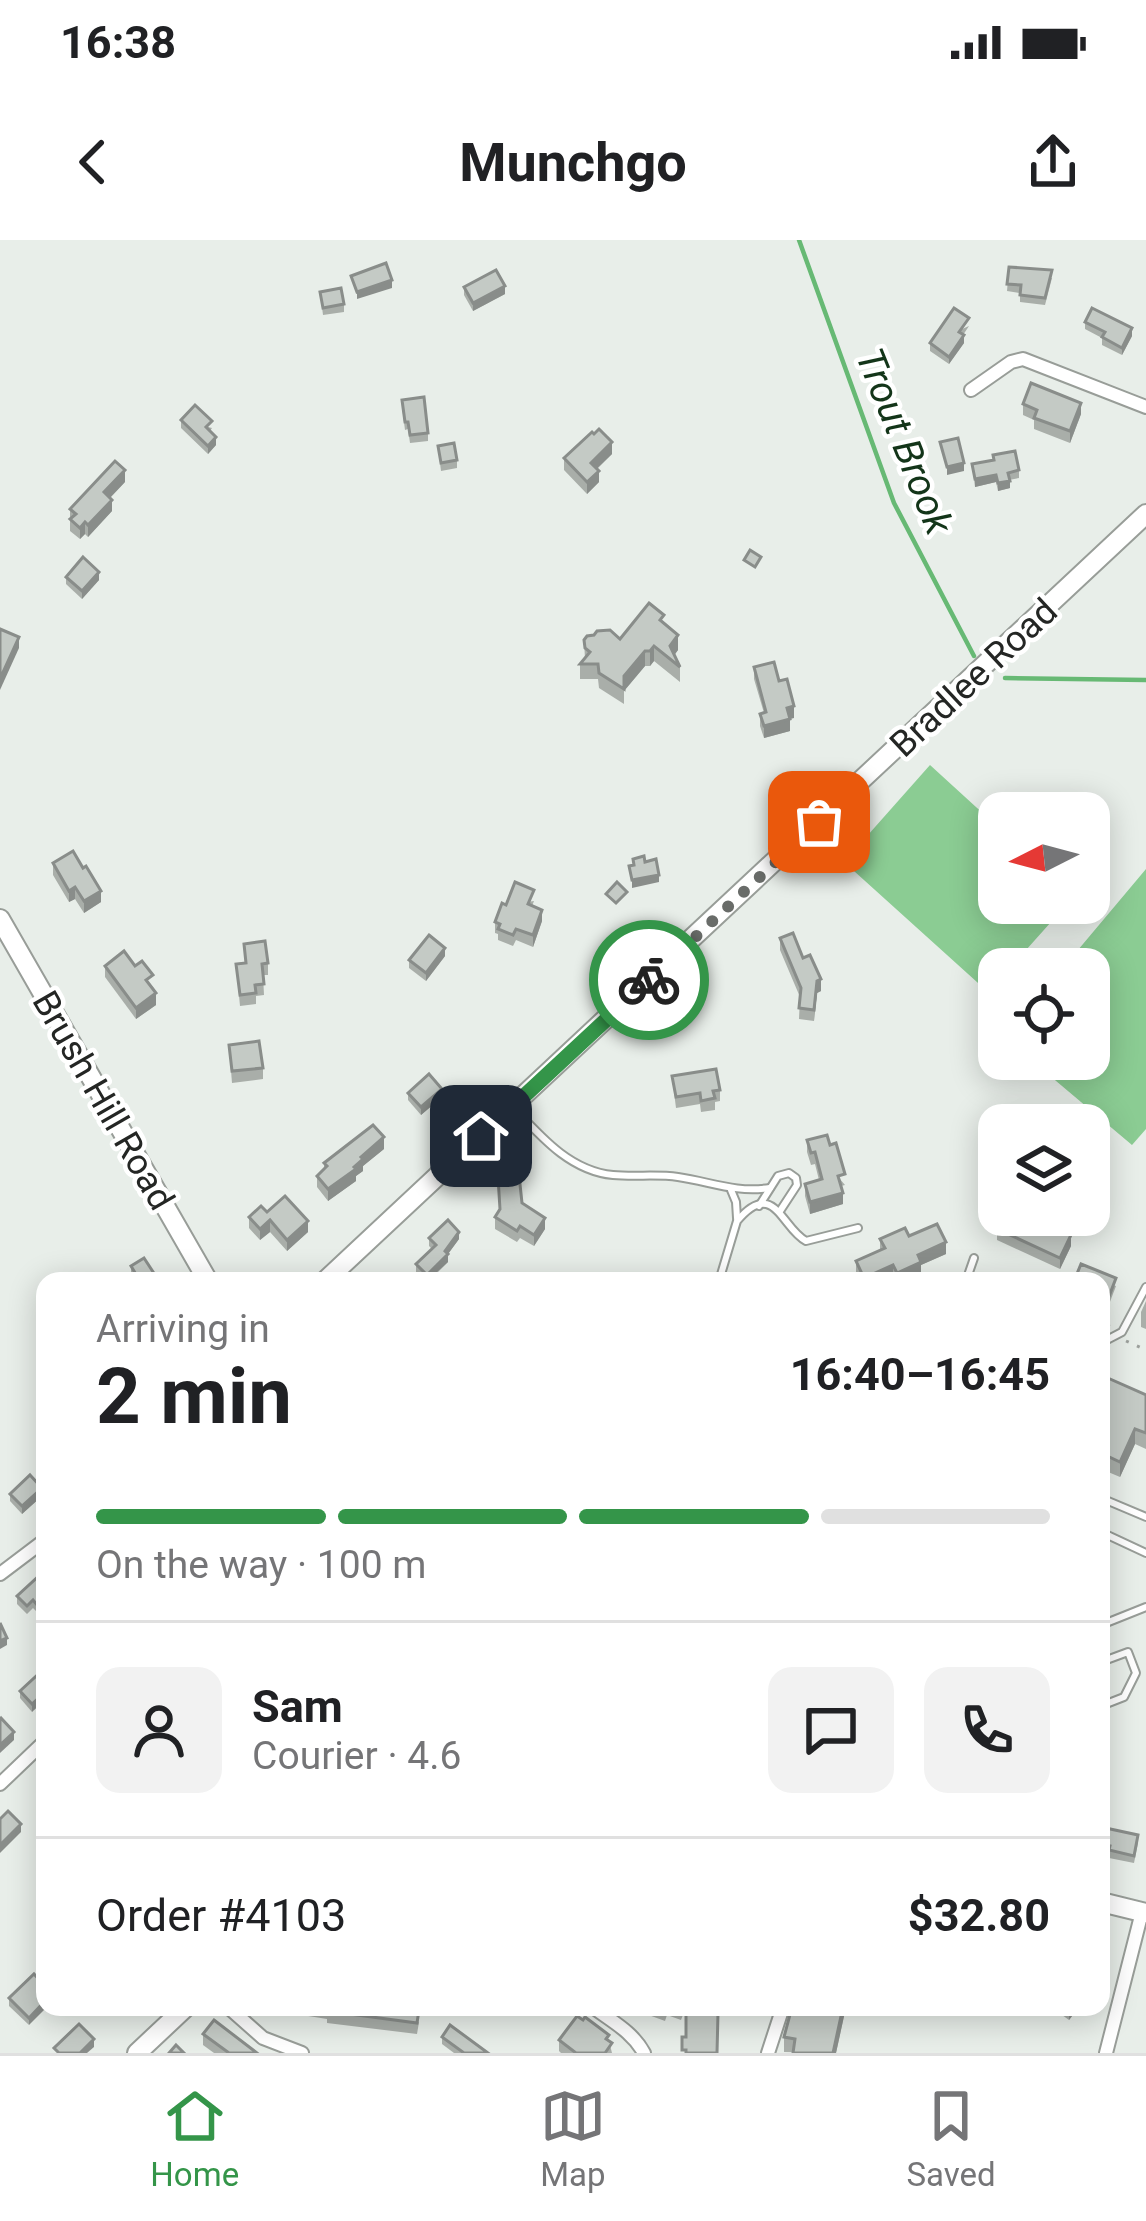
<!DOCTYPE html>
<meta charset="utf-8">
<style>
:root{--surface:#fff;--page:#f2f2f2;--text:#202124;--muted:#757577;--line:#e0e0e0;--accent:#349549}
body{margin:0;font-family:Roboto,sans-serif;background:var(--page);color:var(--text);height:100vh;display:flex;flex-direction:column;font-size:45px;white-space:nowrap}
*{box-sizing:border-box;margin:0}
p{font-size:39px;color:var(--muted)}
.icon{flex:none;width:66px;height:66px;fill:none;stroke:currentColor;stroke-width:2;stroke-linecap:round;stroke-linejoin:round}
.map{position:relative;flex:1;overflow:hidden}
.details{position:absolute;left:36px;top:1032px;width:1074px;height:744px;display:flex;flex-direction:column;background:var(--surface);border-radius:24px;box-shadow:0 6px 30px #0003}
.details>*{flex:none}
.needle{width:78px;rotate:264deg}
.buttons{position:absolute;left:978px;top:552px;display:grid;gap:24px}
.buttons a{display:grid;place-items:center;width:132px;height:132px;border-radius:24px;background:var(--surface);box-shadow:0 6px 30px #0003;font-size:60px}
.pin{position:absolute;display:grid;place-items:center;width:102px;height:102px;color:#fff;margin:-51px;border-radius:24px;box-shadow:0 6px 18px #0006}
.courier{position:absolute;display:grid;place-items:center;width:120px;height:120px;margin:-60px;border:9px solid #349549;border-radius:50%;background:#fff;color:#222;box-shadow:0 3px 15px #0007}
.summary em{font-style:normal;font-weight:700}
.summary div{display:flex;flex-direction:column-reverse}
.summary{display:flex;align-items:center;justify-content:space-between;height:204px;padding:0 60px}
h1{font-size:78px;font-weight:700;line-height:90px}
.bar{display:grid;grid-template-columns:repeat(4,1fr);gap:18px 12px;align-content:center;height:144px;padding:0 60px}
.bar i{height:15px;border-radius:9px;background:var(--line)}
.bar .active{background:var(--accent)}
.bar p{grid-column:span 4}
.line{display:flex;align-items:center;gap:30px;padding:0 60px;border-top:3px solid var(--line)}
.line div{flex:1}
.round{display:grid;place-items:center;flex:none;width:126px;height:126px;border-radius:24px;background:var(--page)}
.status{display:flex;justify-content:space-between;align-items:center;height:84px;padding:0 60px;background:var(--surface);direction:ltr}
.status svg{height:33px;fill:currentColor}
header{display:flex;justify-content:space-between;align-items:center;height:156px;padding:0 60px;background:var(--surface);font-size:54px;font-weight:700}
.tabs{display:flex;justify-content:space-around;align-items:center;height:168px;border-top:3px solid var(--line);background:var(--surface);font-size:33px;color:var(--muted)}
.tabs a{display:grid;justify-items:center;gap:6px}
.tabs .active{color:var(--accent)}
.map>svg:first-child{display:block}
</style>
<div class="status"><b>16:38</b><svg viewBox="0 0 49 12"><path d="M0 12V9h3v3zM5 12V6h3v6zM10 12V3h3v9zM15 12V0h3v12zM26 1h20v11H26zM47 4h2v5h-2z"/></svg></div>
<header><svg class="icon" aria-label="back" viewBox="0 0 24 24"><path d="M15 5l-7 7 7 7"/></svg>Munchgo<svg class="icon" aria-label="share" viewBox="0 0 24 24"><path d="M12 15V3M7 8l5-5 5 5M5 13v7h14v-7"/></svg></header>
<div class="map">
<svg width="1146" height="1813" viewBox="0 0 1146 1813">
<rect width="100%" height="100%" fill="#e8eee9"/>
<g fill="#8bcc93">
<path d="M930 525 999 588V663H1068L1009 729H999V740L988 752 844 622Z"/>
<path d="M1146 629V889L1132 905 1030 819H1089V729H1062Z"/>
</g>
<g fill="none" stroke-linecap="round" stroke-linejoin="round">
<g stroke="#67b974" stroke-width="4.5">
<path d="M799 0 894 263 974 416"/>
<path d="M1005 438 1146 440"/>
</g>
<g stroke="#989d98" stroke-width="10">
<g id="lane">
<path d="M515 869C542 898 571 931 613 935 635 937 657 934 678 937 712 942 735 953 770 948"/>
<path d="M731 950 736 962 737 978"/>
<path d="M759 966 778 936 789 933 796 938 797 945 780 971"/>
<path d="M719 1041 737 981C774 937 782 989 806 1001L858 988"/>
<path d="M966 1041 974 1018"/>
<path d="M1101 1103 1122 1092 1146 1047"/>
<path d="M1101 1258 1146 1277"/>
<path d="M1101 1292 1146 1313"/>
<path d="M1101 1385 1146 1367"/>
<path d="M1101 1422 1128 1412 1136 1433 1124 1457 1101 1466"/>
</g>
</g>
<g stroke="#989d98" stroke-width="16">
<g id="street">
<path d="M971 150 1011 122 1023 119 1146 167"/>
<path d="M0 1334 45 1300"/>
<path d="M0 1544 45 1501"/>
<path d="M228 1767 263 1798 302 1813"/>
<path d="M593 1767C611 1781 632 1791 644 1813"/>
<path d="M768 1813 783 1767"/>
<path d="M1106 1813 1142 1672"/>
</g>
</g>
<g stroke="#989d98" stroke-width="22">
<g id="secondary">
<path d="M0 679 208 1041"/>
<path d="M325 1041 1146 274"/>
<path d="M1101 1662 1146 1673"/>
<path d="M137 1813 186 1767"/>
</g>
</g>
<g stroke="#9da19d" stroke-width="3" stroke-dasharray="3 9" stroke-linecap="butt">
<path d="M1101 1078 1110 1086"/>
<path d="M1126 1101 1146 1110"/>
</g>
<use href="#lane" stroke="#fff" stroke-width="6"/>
<use href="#street" stroke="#fff" stroke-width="12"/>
<use href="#secondary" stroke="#fff" stroke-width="18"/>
</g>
<g fill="#a9aea9">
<path d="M1009 27 1052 38 1045 65 1020 62V53L1007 51Z"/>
<path d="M464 47 505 54 473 71 464 55Z"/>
<path d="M320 52 344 64V72L323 75Z"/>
<path d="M1085 82 1132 96 1122 115 1102 105V98L1085 89Z"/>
<path d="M969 86 963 95 964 103 949 124 930 111V103Z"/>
<path d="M1023 164 1081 174 1070 203 1034 189V180L1023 175Z"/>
<path d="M402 167 428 193V201L410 203 408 189 405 190Z"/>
<path d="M181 180 212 188 210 191 216 205 208 214 181 188Z"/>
<path d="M438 206 457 220V228L441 231Z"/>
<path d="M612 214 597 229 599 242 587 254 564 230V218Z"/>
<path d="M972 224 1019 230V238L1009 240 1010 248 998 251 996 242 975 247Z"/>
<path d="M125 242 110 258 112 271 88 297 85 294 80 299 70 291V269Z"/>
<path d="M66 337 99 340 82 359 66 344Z"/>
<path d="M664 383 678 410 674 415 680 427V442L654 421 650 426H645L624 451V464L599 448 598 439H580V424L585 419 584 400 620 399Z"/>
<path d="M754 427 779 441 794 478 790 479V491L764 498 760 486V474L764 473 754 439Z"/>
<path d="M53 623 101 662 84 673 75 659 69 662 53 635Z"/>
<path d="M534 661 532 666 542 681 533 707 516 700 513 706 498 700V694L495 693V682L506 665Z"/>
<path d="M780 698 803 718 821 751 817 753 814 781 799 779 800 757 780 710Z"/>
<path d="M244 704 268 723V735H263L264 755 256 756V764L240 766 236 724 245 723Z"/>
<path d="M445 716 426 741 409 728V720Z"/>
<path d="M105 726 153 747 156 765 136 779 105 737Z"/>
<path d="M229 805 263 828V839L232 843Z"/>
<path d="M672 836 720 850V861L715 862V870L701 872 700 864 676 868Z"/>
<path d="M408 853 442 857 421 875 408 860Z"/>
<path d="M807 900 845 945 841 946 843 964 810 974 805 956V944L819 940 815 924 811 925 807 912Z"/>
<path d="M384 909 363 926V931L356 936V941L328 961 317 947V936L324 929V923Z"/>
<path d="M498 937 545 989 534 1006 520 998 517 1002 495 989V977L500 970Z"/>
<path d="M267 972 308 992 287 1011 270 992 260 1000 249 988V977Z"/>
<path d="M997 989 1071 1006 1060 1029 997 1000Z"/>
<path d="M909 996 946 1014 921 1025V1034L904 1041H895L893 1036 882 1041H860L856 1033V1021L880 1010V999Z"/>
<path d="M429 998 459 999 448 1014V1022L429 1041H425L416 1032V1024L432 1009 429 1006Z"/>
<path d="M131 1026 159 1041H133L131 1038Z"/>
<path d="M1101 1041 1116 1046 1108 1067 1101 1064Z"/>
<path d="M1146 1061V1089L1141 1087V1072Z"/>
<path d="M1101 1135 1146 1155V1209L1135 1204 1120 1237 1101 1229Z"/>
<path d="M10 1254 42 1256 22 1274 10 1261Z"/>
<path d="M45 1339V1367L38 1373 33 1368 27 1374 17 1364V1356Z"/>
<path d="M45 1428 32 1472 20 1458V1451Z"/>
<path d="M1101 1587 1138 1603 1134 1623 1109 1618V1613L1101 1612Z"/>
<path d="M34 1734 29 1785 9 1766V1758Z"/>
<path d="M302 1767H398L419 1782 417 1794 327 1783V1779L302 1775Z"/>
<path d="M525 1767H558V1776L525 1774Z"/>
<path d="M635 1767H686L681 1780 667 1775 665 1781 635 1770Z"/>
<path d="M792 1767H846L836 1813 784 1812V1797Z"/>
<path d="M1051 1767H1079L1069 1780Z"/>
<path d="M203 1794 257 1813H214L203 1805Z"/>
<path d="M442 1797 488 1813H454L442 1804Z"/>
<path d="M559 1800 609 1801 612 1813H561L559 1811Z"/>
</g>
<g fill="#898d8a">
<path d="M392 40V48L357 59V52Z"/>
<path d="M505 46V54L473 71V63Z"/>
<path d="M1132 88V96L1122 115V108Z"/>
<path d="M964 95V103L949 124V117Z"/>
<path d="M1081 163V174L1070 203V191Z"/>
<path d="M216 197V205L208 214V206Z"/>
<path d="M612 202V214L591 234V223Z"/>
<path d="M964 223V231L947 235V227Z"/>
<path d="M125 230V242L104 264V252Z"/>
<path d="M599 231V242L587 254V242Z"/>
<path d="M996 235V242L975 247V239Z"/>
<path d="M1010 241V248L998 251V243Z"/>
<path d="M112 260V271L88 297V285Z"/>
<path d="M85 282V294L80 299V288Z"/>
<path d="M99 332V340L82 359V351Z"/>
<path d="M678 395V410L670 421V406Z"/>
<path d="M19 397V408L0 450V439Z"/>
<path d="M654 406V421L650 426V411Z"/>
<path d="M645 411V426L624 451V436Z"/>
<path d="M794 466V478L787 479V468Z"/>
<path d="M790 479V491L764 498V486Z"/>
<path d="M659 635V642L632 648V640Z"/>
<path d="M75 647V659L69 662V651Z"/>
<path d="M101 651V662L84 673V661Z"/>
<path d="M542 670V681L533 707V695Z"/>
<path d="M445 708V716L426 741V733Z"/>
<path d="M821 739V751L817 753 814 781 817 741Z"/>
<path d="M156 753V765L136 779V768Z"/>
<path d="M442 849V857L421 875V867Z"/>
<path d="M384 897V909L363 926V931L356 936V941L328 961V949Z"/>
<path d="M843 953V964L810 974V962Z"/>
<path d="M545 978V989L534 1006V995Z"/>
<path d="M270 980V992L260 1000V989Z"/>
<path d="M308 981V992L287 1011V1000Z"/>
<path d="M459 992V999L448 1014V1022L427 1041V1035Z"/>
<path d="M1071 995V1006L1060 1029V1018Z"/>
<path d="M946 1002V1014L921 1025V1034L904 1041H897V1033L918 1015Z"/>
<path d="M893 1025V1036L882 1041H864V1038Z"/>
<path d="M1135 1189V1204L1120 1237V1222Z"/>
<path d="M42 1248V1256L22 1274V1266Z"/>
<path d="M45 1359V1367L38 1373V1366Z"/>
<path d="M7 1398V1405L0 1409V1401Z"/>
<path d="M45 1452V1460L32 1472V1464Z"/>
<path d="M14 1492V1500L0 1513V1505Z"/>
<path d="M21 1584V1592L0 1613V1605Z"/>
<path d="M45 1761V1767H47L29 1785V1778Z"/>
<path d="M843 1767H846L836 1813H833Z"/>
<path d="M1071 1767H1079L1069 1780V1769Z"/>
<path d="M94 1799V1807L87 1813H80Z"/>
</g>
<g fill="#c4cac5" stroke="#898d8a" stroke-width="3">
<path d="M386 23 392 40 357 52 351 36Z"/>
<path d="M1009 27 1052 30 1045 58 1020 55 1021 45 1007 44Z"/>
<path d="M496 30 505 46 473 63 464 47Z"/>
<path d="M341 48 344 64 323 68 320 52Z"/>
<path d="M954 68 969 78 959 92 964 95 949 117 930 103Z"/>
<path d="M1092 68 1132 88 1122 108 1102 97 1105 92 1085 82Z"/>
<path d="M1031 143 1081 163 1070 191 1034 178 1037 170 1023 164Z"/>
<path d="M424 157 428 193 410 195 408 182H405L402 160Z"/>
<path d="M195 165 212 181 206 187 216 197 208 206 181 180Z"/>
<path d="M599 189 612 202 591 223 599 231 587 242 564 218 592 192 594 194Z"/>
<path d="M958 198 964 223 947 227 940 202Z"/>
<path d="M454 203 457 220 441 223 438 206Z"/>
<path d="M1015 211 1019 230 1008 233 1010 241 998 243 996 235 975 239 972 224 994 220 993 215Z"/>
<path d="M115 221 125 230 104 252 112 260 88 285 85 282 80 288 70 279 76 274 70 269Z"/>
<path d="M750 310 761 317 755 327 744 320Z"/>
<path d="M83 317 99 332 82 351 66 337Z"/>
<path d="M649 363 664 375 660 380 678 395 670 406 680 427 654 406 650 411H645L624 436V449L599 433 598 424H580L590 412 585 408 584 400 587 396 594 395 597 391 610 390 620 399Z"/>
<path d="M0 389 19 397 0 439Z"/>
<path d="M774 422 779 441 787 439 794 466 787 468 790 479 764 486 760 474 766 472 754 427Z"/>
<path d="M73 611 83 628 86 626 101 651 84 661 75 647 69 651 53 623Z"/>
<path d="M644 616 645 622 656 619 659 635 632 640 629 626 634 625 633 619Z"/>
<path d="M515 642 534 650 528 664 542 670 533 695 516 689 513 695 498 689 500 684 495 682 502 663 506 665Z"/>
<path d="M617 642 627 652 616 663 606 654Z"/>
<path d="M793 693 803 718 810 715 821 739 817 741 814 770 799 768 801 748 780 698Z"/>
<path d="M429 695 445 708 426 733 409 720Z"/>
<path d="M265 701 268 723 262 724 264 744 255 745 256 753 240 755 236 724 246 723 244 704Z"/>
<path d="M124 711 135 726 142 721 153 735 146 740 156 753 136 768 105 726Z"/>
<path d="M259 801 263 828 232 831 229 805Z"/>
<path d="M716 829 720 850 713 851 715 858 701 861 700 853 676 857 672 836Z"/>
<path d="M429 834 442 849 421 867 408 853Z"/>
<path d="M373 885 384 897 361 917 363 919 354 927 356 929 328 949 317 936 327 926 324 923Z"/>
<path d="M827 895 830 905 836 903 845 934 838 936 843 953 810 962 805 944 822 939 815 912 811 913 807 900Z"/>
<path d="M519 935 522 963 545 978 534 995 520 986 517 991 495 977 500 969 498 937Z"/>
<path d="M285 956 308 981 287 1000 270 980 260 989 249 977 261 966 267 972Z"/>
<path d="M1003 975H1027L1071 995 1060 1018 997 989Z"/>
<path d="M448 980 459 992 445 1011 448 1014 427 1035 416 1024 436 1005 429 998Z"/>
<path d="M937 984 946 1002 918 1015 921 1022 897 1033 893 1025 864 1038 856 1021 885 1008 880 999 905 988 909 996Z"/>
<path d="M144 1018 159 1041H140L131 1026Z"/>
<path d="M1081 1024 1116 1038 1108 1059 1101 1056V1041H1074Z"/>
<path d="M1101 1135 1146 1155V1193L1135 1189 1120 1222 1101 1213Z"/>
<path d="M30 1235 42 1248 22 1266 10 1254Z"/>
<path d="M41 1334 45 1339V1359L38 1366 33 1360 27 1366 17 1356Z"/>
<path d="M0 1383 7 1398 0 1401Z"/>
<path d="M45 1428V1452L32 1464 20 1451Z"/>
<path d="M1 1478 14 1492 0 1505V1479Z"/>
<path d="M8 1571 21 1584 0 1605V1579Z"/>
<path d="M1101 1587 1138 1595 1134 1616 1109 1610 1110 1606 1101 1604Z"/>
<path d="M34 1734 45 1746V1761L29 1778 9 1758Z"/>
<path d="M323 1767H398L419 1770 417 1783 327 1771 328 1768Z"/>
<path d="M792 1767H843L833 1813H793L795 1799 784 1797Z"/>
<path d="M686 1773H718L717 1813H686V1810H682V1797H686Z"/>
<path d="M577 1776 583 1780 585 1777 609 1795 606 1799 612 1803 605 1813H576L559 1800Z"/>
<path d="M214 1780 257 1813H229L203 1794Z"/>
<path d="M79 1784 94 1799 80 1813H59L54 1808Z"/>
<path d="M450 1785 488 1813H464L442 1797Z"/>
<path d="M176 1805 184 1813H169Z"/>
</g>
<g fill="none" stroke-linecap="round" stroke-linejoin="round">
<path stroke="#696c69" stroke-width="12" stroke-dasharray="0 21.6" d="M649 740 819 582"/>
<path stroke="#349549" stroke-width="15" d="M481 896 649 740"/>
</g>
<g text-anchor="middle" stroke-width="9" stroke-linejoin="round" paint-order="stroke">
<g font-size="36" fill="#242624" stroke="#fff">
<text transform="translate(973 437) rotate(-43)" y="13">Bradlee Road</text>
<text transform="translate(104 860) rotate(60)" y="13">Brush Hill Road</text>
</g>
<g font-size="39" font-style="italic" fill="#133519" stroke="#fff">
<text transform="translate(905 201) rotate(68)" y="14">Trout Brook</text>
</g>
</g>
</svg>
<div class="buttons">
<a><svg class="needle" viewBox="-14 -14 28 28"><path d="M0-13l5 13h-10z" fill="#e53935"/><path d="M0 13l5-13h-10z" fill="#757577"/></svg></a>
<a><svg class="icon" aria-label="locate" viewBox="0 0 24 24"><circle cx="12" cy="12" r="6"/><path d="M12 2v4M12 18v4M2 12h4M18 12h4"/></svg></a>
<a><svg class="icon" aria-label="layers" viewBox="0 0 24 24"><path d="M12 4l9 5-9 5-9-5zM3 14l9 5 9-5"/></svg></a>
</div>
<div class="pin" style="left:819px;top:582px;background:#ea580c"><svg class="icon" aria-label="bag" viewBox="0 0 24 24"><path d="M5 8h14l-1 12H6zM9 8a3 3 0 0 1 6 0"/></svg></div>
<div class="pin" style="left:481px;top:896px;background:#1f2937"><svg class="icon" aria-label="home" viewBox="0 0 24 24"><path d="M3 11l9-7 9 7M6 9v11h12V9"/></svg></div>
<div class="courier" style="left:649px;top:740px"><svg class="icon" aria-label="bike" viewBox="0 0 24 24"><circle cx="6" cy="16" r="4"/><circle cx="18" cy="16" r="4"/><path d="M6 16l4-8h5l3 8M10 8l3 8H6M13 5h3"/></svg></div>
<section class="details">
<div class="summary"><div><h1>2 min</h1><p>Arriving in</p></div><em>16:40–16:45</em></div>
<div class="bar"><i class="active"></i><i class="active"></i><i class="active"></i><i></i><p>On the way · 100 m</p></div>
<div class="line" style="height:216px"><a class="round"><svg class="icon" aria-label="person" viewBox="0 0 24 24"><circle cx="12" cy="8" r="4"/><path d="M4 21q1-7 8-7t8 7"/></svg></a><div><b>Sam</b><p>Courier · 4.6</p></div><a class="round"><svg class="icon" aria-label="chat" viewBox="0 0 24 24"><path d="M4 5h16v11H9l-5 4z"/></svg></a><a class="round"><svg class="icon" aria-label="phone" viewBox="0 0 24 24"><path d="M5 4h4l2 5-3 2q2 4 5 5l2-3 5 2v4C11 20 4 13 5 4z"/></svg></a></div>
<div class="line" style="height:156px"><div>Order #4103</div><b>$32.80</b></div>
</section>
</div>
<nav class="tabs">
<a class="active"><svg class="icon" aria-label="home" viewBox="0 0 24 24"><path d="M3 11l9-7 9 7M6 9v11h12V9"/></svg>Home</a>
<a><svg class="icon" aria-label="map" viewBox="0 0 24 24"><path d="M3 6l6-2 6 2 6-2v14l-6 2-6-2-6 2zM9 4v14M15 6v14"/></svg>Map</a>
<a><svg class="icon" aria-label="saved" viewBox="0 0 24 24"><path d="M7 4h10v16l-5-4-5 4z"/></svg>Saved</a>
</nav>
